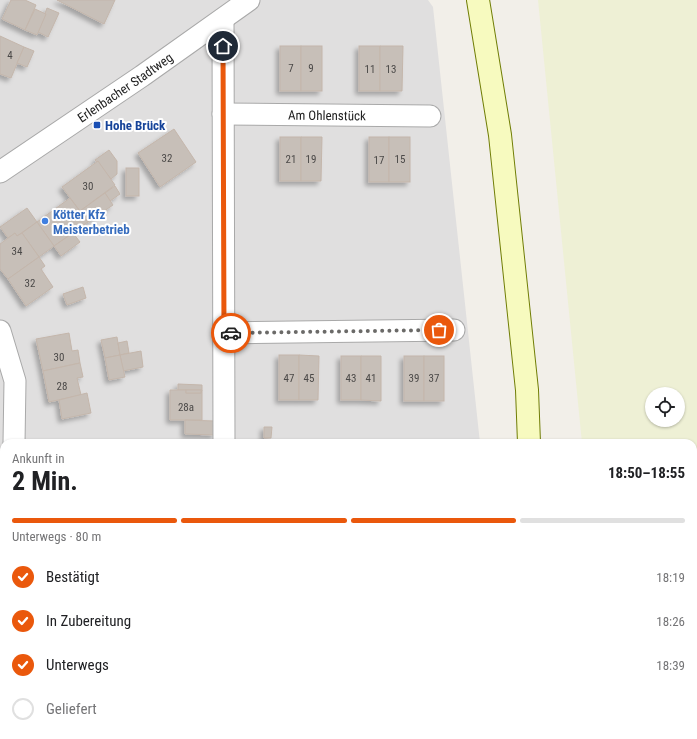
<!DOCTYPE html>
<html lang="de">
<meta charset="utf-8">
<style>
:root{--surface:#fff;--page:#f6f6f6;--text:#202124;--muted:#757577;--line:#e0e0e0;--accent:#ea580c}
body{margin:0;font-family:"Roboto Condensed",sans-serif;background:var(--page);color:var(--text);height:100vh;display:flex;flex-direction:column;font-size:15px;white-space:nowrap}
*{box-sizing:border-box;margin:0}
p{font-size:13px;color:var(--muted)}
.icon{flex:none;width:22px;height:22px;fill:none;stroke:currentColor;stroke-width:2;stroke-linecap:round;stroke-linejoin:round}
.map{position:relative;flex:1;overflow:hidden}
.drawer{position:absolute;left:0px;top:439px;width:697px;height:300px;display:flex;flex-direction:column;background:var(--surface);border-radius:12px 12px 0 0;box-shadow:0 1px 3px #0004}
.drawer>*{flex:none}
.buttons{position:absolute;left:645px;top:387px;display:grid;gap:8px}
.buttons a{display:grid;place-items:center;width:40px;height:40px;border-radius:50%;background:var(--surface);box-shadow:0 1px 3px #0004;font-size:20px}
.pin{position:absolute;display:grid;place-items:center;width:34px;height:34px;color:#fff;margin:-17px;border:2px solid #fff;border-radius:50%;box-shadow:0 1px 4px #0007}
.courier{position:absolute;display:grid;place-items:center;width:40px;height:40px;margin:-20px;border:3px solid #ea580c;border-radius:50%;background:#fff;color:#222;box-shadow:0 1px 5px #0007}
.head em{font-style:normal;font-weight:700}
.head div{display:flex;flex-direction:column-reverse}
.head{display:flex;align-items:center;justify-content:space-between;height:68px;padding:0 12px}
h1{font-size:26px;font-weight:700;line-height:30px}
.bar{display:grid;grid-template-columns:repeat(4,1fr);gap:6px 4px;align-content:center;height:48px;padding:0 12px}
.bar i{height:5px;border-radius:3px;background:var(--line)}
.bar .on{background:var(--accent)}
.bar p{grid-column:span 4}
ol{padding:0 12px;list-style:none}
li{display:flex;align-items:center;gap:12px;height:44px}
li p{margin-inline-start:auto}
li .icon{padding:4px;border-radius:50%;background:var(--accent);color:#fff;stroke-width:4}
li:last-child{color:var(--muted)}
li i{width:22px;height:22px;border:2px solid var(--line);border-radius:50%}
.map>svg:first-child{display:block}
</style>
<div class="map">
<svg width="697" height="739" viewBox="0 0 697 739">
<defs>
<filter id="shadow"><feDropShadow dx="-3.5" dy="3.5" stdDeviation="2" flood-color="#0004"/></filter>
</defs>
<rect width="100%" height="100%" fill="#f2efe9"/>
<path fill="#e0dfdf" d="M0 0H428L433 7 480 443H4V735H493V739H0Z"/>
<path fill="#eef0d5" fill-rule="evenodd" d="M538 0H697V739H578V735H693V443H582ZM652 394H678V420H652Z"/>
<g fill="#c7bfb8" stroke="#c4b6ab" filter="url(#shadow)">
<path d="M11 0H25L36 5 25 30 2 19Z"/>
<path d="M57 0H115L104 24Z"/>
<path d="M47 8 59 13 48 37 38 32Z"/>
<path d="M35 9 46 14 37 35 25 30Z"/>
<path d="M0 36 24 47 11 78 0 74Z"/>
<rect x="280" y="46" width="21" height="45"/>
<rect x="301" y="46" width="21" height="45"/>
<rect x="359" y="46" width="21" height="45"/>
<path d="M380 46H403L402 91H380Z"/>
<path d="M24 47 34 51 27 67 17 63Z"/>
<path d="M174 129 196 162 160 187 138 153Z"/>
<rect x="280" y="137" width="21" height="44"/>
<path d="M301 137H322L321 181H301Z"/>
<rect x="369" y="137" width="20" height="45"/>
<rect x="389" y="137" width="21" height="45"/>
<path d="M109 150 117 161V174L111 179 95 160Z"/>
<path d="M98 161 115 185 80 211 62 187Z"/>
<rect x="126" y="168" width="13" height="28"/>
<path d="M115 186 120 194 110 201 105 193Z"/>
<path d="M105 193 113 205 88 222 80 211Z"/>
<path d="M70 198 88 222 54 246 37 222Z"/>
<path d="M27 208 37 222 17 236 15 233 8 238 0 227Z"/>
<path d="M37 222 54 246 39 257 22 233Z"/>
<path d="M15 233 17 236 22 233 39 257 8 279 0 269V244Z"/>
<path d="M73 233 80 242 61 256 54 246Z"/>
<path d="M39 257 45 266 41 269 53 287 26 306 8 279Z"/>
<path d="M83 287 86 298 67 305 63 294Z"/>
<path d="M69 333 72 351 78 350 80 363 43 371 36 339Z"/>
<path d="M117 337 120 355 105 358 101 340Z"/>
<path d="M127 341 129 353 120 355 118 343Z"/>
<path d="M141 351 143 367 123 371 120 355Z"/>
<path d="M120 355 125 377 109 380 105 358Z"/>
<rect x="279" y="355" width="20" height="45"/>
<path d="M299 355 319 356 318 400H299Z"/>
<rect x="341" y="356" width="20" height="44"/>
<path d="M361 356H381V401L361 400Z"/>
<rect x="404" y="356" width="20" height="45"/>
<rect x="424" y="356" width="20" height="45"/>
<path d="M80 363 83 377 77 378 81 395 49 402 43 371Z"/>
<path d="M178 384 202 385V390H178Z"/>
<path d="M170 390H186V393H201L202 390V420H170Z"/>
<rect x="186" y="390" width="15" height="3"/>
<path d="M87 393 91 413 62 419 59 400Z"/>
<path d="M185 420 215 421V435L185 434Z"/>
<path d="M264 427H272L271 438H264Z"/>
<rect x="277" y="735" width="22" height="4"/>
<rect x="299" y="735" width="23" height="4"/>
<rect x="345" y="735" width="22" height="4"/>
<rect x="367" y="735" width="23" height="4"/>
<rect x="412" y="735" width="23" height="4"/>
<rect x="435" y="735" width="22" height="4"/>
<rect x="42" y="737" width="32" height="2"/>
</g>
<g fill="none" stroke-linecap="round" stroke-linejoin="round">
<g stroke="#a9a9a9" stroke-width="23">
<g id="street">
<path d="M223 19 224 443"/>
<path id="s1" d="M223 114 430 116"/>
<path id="s2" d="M0 172 142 76 249 0"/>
<path d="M0 331 15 381 14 443"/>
<path d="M224 333 454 330"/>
<path d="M224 735V739"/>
<path d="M10 739V735"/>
</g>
</g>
<g stroke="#707d05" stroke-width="24">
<g id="secondary">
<path d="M478 0 500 135 527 390 529 443"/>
<path d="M535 735V739"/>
</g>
</g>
<use href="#street" stroke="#fff" stroke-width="21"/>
<use href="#secondary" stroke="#f7fabf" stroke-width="22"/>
</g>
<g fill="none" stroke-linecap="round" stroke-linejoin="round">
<path stroke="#6b6a68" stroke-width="4" stroke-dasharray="0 7.2" d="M231 333 439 330"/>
<path stroke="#ea580c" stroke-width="5" d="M223 46 224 333H231"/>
</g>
<rect fill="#1a4fb4" stroke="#fff" stroke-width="1.5" x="93" y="121" width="8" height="8" rx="2"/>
<circle fill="#3f7fe0" stroke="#fff" stroke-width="1.5" cx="45" cy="221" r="4"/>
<g text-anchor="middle" stroke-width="4" stroke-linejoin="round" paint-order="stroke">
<g font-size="11" fill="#4b4948">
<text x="10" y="59">4</text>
<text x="291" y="72">7</text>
<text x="311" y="72">9</text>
<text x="370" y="73">11</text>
<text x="391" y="73">13</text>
<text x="167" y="162">32</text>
<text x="291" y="163">21</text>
<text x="311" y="163">19</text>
<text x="400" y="163">15</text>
<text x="379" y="164">17</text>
<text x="88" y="190">30</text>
<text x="17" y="255">34</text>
<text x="30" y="287">32</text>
<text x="59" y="361">30</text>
<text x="289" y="382">47</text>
<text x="309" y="382">45</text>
<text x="351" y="382">43</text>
<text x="371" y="382">41</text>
<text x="414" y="382">39</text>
<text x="434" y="382">37</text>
<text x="62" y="390">28</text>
<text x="186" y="411">28a</text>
</g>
<g font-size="13" fill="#222" stroke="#fff">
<text dy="5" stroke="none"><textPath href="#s2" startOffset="151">Erlenbacher Stadtweg</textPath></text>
<text dy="5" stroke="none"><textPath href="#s1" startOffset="104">Am Ohlenstück</textPath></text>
</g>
<g font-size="13" font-weight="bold" fill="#164399" stroke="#fff" text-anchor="start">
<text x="105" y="130">Hohe Brück</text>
</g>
<g font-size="13" font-weight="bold" fill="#366cbe" stroke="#fff" text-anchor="start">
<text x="53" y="219">Kötter Kfz<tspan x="53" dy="15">Meisterbetrieb</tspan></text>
</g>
</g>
</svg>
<div class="buttons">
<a><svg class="icon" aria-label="locate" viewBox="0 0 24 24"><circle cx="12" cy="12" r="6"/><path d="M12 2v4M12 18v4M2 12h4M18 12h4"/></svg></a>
</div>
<div class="pin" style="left:439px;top:330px;background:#ea580c"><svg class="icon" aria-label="bag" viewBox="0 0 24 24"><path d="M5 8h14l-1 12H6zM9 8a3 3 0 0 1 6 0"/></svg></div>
<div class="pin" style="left:223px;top:46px;background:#1f2937"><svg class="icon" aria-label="home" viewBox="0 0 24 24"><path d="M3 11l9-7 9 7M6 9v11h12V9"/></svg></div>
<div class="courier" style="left:231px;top:333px"><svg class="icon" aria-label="car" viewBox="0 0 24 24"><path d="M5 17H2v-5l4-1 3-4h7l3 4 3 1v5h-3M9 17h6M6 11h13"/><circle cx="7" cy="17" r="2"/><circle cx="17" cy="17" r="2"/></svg></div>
<section class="drawer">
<div class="head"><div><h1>2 Min.</h1><p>Ankunft in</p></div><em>18:50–18:55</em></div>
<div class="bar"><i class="on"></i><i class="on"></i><i class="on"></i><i></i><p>Unterwegs · 80 m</p></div>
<ol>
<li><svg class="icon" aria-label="check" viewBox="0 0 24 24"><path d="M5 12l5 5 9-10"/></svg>Bestätigt<p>18:19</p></li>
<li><svg class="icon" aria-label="check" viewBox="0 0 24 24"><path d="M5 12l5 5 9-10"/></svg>In Zubereitung<p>18:26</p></li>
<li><svg class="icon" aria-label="check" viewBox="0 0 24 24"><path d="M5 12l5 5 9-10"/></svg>Unterwegs<p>18:39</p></li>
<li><i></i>Geliefert</li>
</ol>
</section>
</div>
